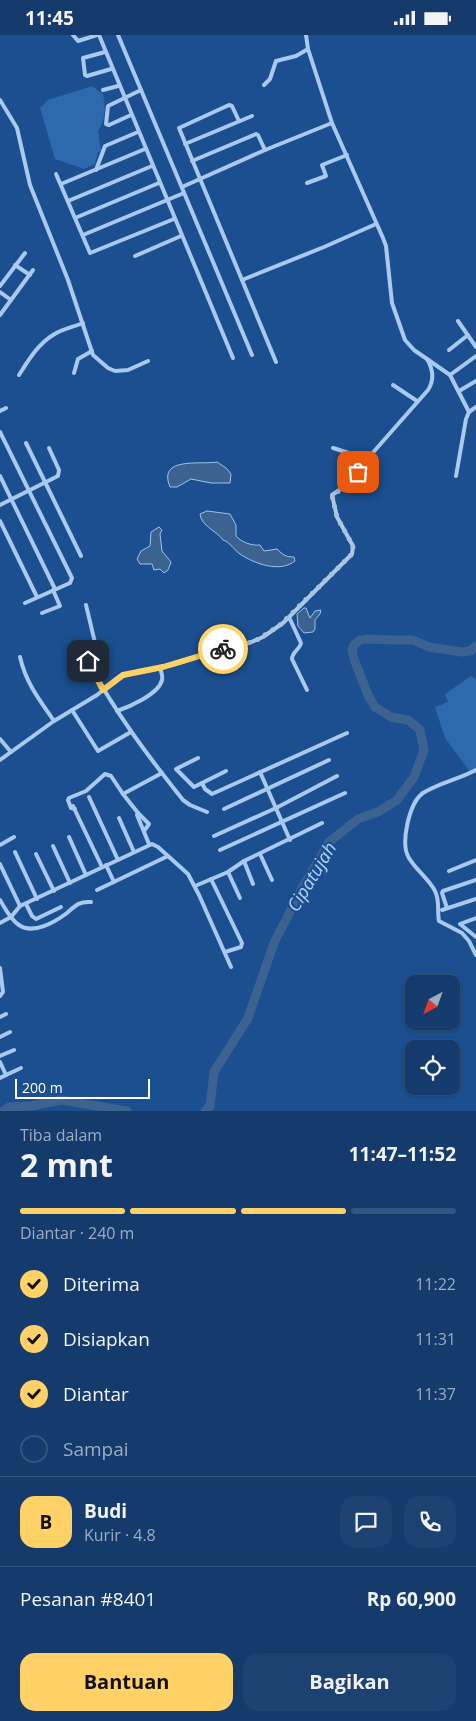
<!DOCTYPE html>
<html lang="id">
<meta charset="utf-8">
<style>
:root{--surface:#143b6b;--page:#1d4271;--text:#f1f3f6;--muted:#9dadc1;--line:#33557e;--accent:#ffd166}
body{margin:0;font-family:"Open Sans",sans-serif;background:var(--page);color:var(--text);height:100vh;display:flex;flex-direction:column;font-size:19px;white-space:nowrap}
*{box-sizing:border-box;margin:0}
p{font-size:16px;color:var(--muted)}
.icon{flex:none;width:28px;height:28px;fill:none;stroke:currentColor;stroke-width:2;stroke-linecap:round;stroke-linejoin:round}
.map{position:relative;height:1076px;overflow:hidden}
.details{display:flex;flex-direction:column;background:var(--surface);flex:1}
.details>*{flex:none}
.needle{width:32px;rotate:221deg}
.controls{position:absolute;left:405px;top:940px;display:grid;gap:10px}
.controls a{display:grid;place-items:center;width:55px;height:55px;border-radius:10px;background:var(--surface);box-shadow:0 1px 4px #0004,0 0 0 1px var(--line);font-size:25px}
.scale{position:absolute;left:15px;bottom:12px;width:135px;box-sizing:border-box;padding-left:5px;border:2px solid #fff;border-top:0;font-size:14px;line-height:18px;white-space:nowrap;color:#fff;-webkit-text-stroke:4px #1b4f8f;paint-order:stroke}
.pin{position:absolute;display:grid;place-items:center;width:42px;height:42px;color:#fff;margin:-21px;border-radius:10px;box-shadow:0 2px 8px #0006}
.courier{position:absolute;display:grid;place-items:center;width:50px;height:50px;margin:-25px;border:4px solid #ffd166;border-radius:50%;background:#fff;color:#222;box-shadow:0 1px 6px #0007}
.summary em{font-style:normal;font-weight:700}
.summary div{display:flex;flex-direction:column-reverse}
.summary{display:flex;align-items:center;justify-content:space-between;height:85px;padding:0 20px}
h1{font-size:32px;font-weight:700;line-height:38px}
.bar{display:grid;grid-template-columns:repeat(4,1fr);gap:8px 5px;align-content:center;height:60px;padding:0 20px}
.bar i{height:6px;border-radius:4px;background:var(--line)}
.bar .active{background:var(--accent)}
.bar p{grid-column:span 4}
.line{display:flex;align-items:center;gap:12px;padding:0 20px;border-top:1px solid var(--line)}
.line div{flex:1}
.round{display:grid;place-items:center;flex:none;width:52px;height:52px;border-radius:15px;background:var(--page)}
ol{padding:0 20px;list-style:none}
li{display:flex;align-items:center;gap:15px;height:55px}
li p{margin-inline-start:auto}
li .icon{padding:5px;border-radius:50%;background:var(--accent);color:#111;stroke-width:4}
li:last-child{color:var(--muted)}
li i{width:28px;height:28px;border:2px solid var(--line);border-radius:50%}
.action{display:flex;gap:10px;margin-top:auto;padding:10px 20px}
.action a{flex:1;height:58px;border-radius:15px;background:var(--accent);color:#111;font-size:20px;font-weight:700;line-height:58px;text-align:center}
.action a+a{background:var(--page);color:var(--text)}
.status{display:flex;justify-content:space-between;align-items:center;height:35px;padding:0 25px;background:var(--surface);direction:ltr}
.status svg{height:14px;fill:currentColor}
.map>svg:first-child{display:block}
</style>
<div class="status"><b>11:45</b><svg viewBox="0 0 49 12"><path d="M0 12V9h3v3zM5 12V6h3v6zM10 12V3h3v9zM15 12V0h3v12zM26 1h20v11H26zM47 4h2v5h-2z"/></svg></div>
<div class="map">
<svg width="476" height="1076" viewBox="0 0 476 1076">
<rect width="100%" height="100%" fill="#1b4f8f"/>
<g fill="#2e69ad">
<path d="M92 51 103 59C106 73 106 84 98 96L101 116 98 117 95 129 84 134 55 124 40 73 48 65Z"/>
<path d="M471 641 476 644V734L470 737 445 703 435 672 448 667 445 659Z"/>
</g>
<g fill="#3c6290" stroke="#9cc4f0">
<path d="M217 427 226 433 231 439 230 448H211L191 444 177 452H170C157 421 201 430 217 427Z"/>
<path d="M207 476 230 479 236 490V501C241 507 252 511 260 510L264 516 277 514C283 520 286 522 294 522L295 526C280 538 255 529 240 519 234 515 230 507 223 505 217 496 201 491 200 479Z"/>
<path d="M159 492 162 495 160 499 162 516 171 527 168 535 164 538 160 534 154 535 152 529H140L137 524 141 516 150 511 151 497Z"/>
<path d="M304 573H306L310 583 315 576 321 575 320 579 315 585V594L313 597 304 598 298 591 297 579Z"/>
</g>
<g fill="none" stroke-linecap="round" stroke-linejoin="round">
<g stroke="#3c6290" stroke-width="9">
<path d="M3 1076 9 1072 31 1071 61 1065 127 1076"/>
<path d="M205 1076 210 1071 214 1037 248 983 274 908 302 853 329 807 358 784 378 777 397 765 414 742 424 715 420 695 408 685 391 682 375 672 368 660 354 624 352 615 354 610 360 605 367 604 392 605H413L429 612 462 617 470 616 476 611"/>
</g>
<g stroke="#a9c9ee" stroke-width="4">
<path d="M73 0 78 6 97 0"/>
<path d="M99 0 233 323"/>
<path d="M118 0 252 320"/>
<path d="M306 0 308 14 332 88 383 203 386 211 392 268 405 305 414 315 450 340 469 377"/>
<path d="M105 17 83 23 85 40 87 41 111 34"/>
<path d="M264 50 270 44 276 26 296 21 308 14"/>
<path d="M103 55 118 51"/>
<path d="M0 65 17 93 30 150 68 245 93 320 108 333 115 336 128 335 148 326"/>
<path d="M131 80 109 90 106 89 108 71 141 55"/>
<path d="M239 86 232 71 229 70 179 93 276 327"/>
<path d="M185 109 252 81"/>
<path d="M192 126 256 99 258 100 265 115"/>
<path d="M96 135 105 111 138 97"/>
<path d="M56 139 90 218 174 184"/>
<path d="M307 148 326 141 322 130 347 120"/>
<path d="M61 149 145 114"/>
<path d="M182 152 265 115 332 88"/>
<path d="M68 166 152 131"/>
<path d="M75 183 159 148"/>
<path d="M83 200 184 158"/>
<path d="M135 221 181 201"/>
<path d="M15 230 30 240"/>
<path d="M242 245 324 212 376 189"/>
<path d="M0 251 25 218"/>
<path d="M0 257 11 265"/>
<path d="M0 280 33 235"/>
<path d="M458 286 476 312"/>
<path d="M449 315 468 300"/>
<path d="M74 338 78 324 92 316"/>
<path d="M19 340C28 326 38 309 53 300 62 294 74 292 83 288"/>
<path d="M450 340 476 321"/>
<path d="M393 350 417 366"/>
<path d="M459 356 476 346"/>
<path d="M0 376 6 373"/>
<path d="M0 397 72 543 70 548 25 568"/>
<path d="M26 408 81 521"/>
<path d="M333 413 368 424"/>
<path d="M0 441 55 554"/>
<path d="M456 441 466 384 469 377 476 372"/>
<path d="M0 470 58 441 59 435 49 413"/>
<path d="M0 486 37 562"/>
<path d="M86 570 97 616 88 626C114 676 148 721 183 765L190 770 207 777"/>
<path d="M42 578 60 571 53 555"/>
<path d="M289 582 301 608C300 614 292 617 292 624L307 655"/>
<path d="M20 622C26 648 39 664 54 686"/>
<path d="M72 675 98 716 131 697"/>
<path d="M117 676C129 672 159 659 162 645 163 641 161 636 160 633"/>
<path d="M0 704 11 717"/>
<path d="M198 723 176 734 194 752 202 748 205 754 212 759 347 698"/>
<path d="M0 725 54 686 97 660 121 641 176 629 228 612 249 608 263 602 283 588 352 519 353 511 337 482 332 460 351 447 362 430 428 355C435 344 433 334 427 324"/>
<path d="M476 735C459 744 439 748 423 758 409 768 400 809 409 823 416 835 429 844 435 856 440 865 437 877 439 886L462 898 469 906 476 920"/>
<path d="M260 737 290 805"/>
<path d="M202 748 226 736"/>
<path d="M123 759 138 778"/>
<path d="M89 762 118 825"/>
<path d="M73 771 102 832"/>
<path d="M75 774 71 773 68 765 69 763 86 756 105 739 111 741 123 759 162 738"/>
<path d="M224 774 329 725"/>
<path d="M119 783 134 817"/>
<path d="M144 796 149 789 138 778 137 780 149 809"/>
<path d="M214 801 276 773 337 741"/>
<path d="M69 802 86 840"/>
<path d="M0 810 14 802"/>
<path d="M53 811 70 848"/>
<path d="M220 815 345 758"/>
<path d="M15 817 37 864"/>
<path d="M36 819 54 856"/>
<path d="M260 819 272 845"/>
<path d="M244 826 253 849"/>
<path d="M0 829 20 871"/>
<path d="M106 830 114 847"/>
<path d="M449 836 476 825"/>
<path d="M228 837 240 863"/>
<path d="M211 844 242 908 241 912 225 917"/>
<path d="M195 851 228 837 244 826 322 788"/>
<path d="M97 855 168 821"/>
<path d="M0 865C5 873 10 884 19 890 33 900 55 887 67 878 75 871 79 866 91 867"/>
<path d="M26 869 32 881 36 884 61 872"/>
<path d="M447 873 442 858 443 856 476 845"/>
<path d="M442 875 476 864"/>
<path d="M476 883 460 889 476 902"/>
<path d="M0 888 11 882 20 871 152 809 158 812 188 839 199 860 231 932"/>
<path d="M0 933 3 957 0 961"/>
<path d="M0 982 6 979"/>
<path d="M0 1002 10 997"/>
<path d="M0 1021 14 1015"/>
<path d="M0 1027 6 1040 0 1043"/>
<path d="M6 1040 21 1033"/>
</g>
</g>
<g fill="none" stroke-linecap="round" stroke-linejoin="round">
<path stroke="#afc1d8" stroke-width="5" stroke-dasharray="0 9" d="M223 614 255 606 279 591 352 519 353 511 337 482 332 461 347 450 358 437"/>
<path stroke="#ffd166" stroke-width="6" d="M88 626 103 655 123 640 163 632 223 614"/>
</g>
<g text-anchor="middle" stroke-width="4.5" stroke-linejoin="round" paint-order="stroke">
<g font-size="18" font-style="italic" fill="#b5d3f5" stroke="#1b4f8f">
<text transform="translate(312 842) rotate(-59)" y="6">Cipatujah</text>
</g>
</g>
</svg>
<div class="controls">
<a><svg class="needle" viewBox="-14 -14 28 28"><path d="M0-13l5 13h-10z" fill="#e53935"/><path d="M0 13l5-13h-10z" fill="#9dadc1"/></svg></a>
<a><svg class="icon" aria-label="locate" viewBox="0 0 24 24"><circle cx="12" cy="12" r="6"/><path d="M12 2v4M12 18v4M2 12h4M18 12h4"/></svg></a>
</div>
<div class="scale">200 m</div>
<div class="pin" style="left:358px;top:437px;background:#ea580c"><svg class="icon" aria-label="bag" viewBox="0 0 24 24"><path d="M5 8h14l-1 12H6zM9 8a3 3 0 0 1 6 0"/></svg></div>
<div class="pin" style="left:88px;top:626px;background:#1f2937"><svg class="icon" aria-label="home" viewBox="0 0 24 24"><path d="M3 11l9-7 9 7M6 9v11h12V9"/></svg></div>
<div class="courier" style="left:223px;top:614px"><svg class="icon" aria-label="bike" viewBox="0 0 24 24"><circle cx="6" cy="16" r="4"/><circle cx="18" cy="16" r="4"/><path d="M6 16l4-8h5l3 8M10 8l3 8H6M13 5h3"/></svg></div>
</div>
<section class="details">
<div class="summary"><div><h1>2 mnt</h1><p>Tiba dalam</p></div><em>11:47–11:52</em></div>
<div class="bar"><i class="active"></i><i class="active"></i><i class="active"></i><i></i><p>Diantar · 240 m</p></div>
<ol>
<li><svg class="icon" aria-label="check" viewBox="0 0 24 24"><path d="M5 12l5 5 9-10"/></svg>Diterima<p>11:22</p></li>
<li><svg class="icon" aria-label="check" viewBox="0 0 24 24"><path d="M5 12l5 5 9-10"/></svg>Disiapkan<p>11:31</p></li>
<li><svg class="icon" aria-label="check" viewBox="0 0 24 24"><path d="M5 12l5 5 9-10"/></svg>Diantar<p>11:37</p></li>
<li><i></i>Sampai</li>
</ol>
<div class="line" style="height:90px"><b class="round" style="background:var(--accent);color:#111">B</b><div><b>Budi</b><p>Kurir · 4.8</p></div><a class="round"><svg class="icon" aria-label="chat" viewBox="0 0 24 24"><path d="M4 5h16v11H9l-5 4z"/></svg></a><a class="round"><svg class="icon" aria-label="phone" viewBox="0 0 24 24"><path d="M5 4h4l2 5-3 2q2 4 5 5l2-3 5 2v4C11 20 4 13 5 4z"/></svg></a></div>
<div class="line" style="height:65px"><div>Pesanan #8401</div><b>Rp 60,900</b></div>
<div class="action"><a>Bantuan</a><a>Bagikan</a></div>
</section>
